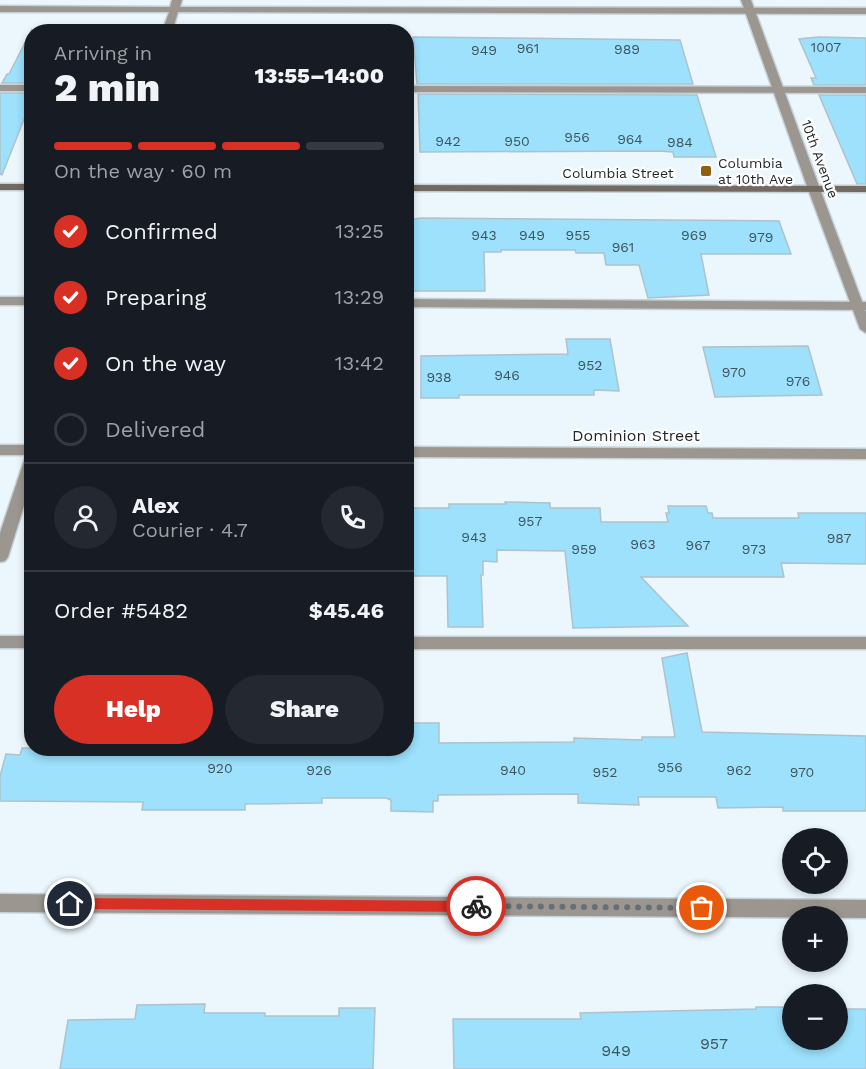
<!DOCTYPE html>
<meta charset="utf-8">
<style>
:root{--surface:#171b24;--page:#242831;--text:#f1f3f6;--muted:#9ea1a6;--line:#363941;--accent:#d93025}
body{margin:0;font-family:"Work Sans",sans-serif;background:var(--page);color:var(--text);height:100vh;display:flex;flex-direction:column;font-size:22px;white-space:nowrap}
*{box-sizing:border-box;margin:0}
p{font-size:20px;color:var(--muted)}
.icon{flex:none;width:33px;height:33px;fill:none;stroke:currentColor;stroke-width:2;stroke-linecap:round;stroke-linejoin:round}
.map{position:relative;flex:1;overflow:hidden}
.sheet{position:absolute;left:24px;top:24px;width:390px;height:732px;display:flex;flex-direction:column;background:var(--surface);border-radius:24px;box-shadow:0 3px 9px #0003}
.sheet>*{flex:none}
.controls{position:absolute;left:782px;top:828px;display:grid;gap:12px}
.controls a{display:grid;place-items:center;width:66px;height:66px;border-radius:50%;background:var(--surface);box-shadow:0 3px 9px #0003;font-size:30px}
.pin{position:absolute;display:grid;place-items:center;width:51px;height:51px;color:#fff;margin:-26px;border:3px solid #fff;border-radius:50%;box-shadow:0 2px 6px #0007}
.courier{position:absolute;display:grid;place-items:center;width:60px;height:60px;margin:-30px;border:4px solid #d93025;border-radius:50%;background:#fff;color:#222;box-shadow:0 2px 8px #0007}
.head em{font-style:normal;font-weight:800}
.head div{display:flex;flex-direction:column-reverse}
.head{display:flex;align-items:center;justify-content:space-between;height:102px;padding:0 30px}
h1{font-size:39px;font-weight:800;line-height:45px}
.bar{display:grid;grid-template-columns:repeat(4,1fr);gap:9px 6px;align-content:center;height:72px;padding:0 30px}
.bar i{height:8px;border-radius:4px;background:var(--line)}
.bar .selected{background:var(--accent)}
.bar p{grid-column:span 4}
.line{display:flex;align-items:center;gap:15px;padding:0 30px;border-top:2px solid var(--line)}
.line div{flex:1}
.round{display:grid;place-items:center;flex:none;width:63px;height:63px;border-radius:32px;background:var(--page)}
ol{padding:0 30px;list-style:none}
li{display:flex;align-items:center;gap:18px;height:66px}
li p{margin-inline-start:auto}
li .icon{padding:6px;border-radius:50%;background:var(--accent);color:#fff;stroke-width:4}
li:last-child{color:var(--muted)}
li i{width:33px;height:33px;border:3px solid var(--line);border-radius:50%}
.cta{display:flex;gap:12px;margin-top:auto;padding:12px 30px}
.cta a{flex:1;height:69px;border-radius:36px;background:var(--accent);color:#fff;font-size:24px;font-weight:800;line-height:69px;text-align:center}
.cta a+a{background:var(--page);color:var(--text)}
.map>svg:first-child{display:block}
</style>
<div class="map">
<svg width="866" height="1069" viewBox="0 0 866 1069">
<rect width="100%" height="100%" fill="#ebf7fd"/>
<g fill="#9de1fc" stroke="#aec2cb" stroke-width="1.5">
<path d="M32 29V83H2L7 74H9Z"/>
<path d="M413 37 680 40 693 84H417Z"/>
<path d="M819 37 866 38V85H814L811 78H816L799 39Z"/>
<path d="M0 93H32V99L2 175 0 174Z"/>
<path d="M418 94 697 95 716 157H674L673 152 659 151 420 152Z"/>
<path d="M819 95H866V184H857Z"/>
<path d="M421 218 779 221 791 254H701L709 295 648 298 639 265H606L604 253H576L575 250H501V252H484L485 291H406L407 220Z"/>
<path d="M566 339H610L619 391 594 390V395H459V398H421V356L568 354Z"/>
<path d="M808 346 822 395 715 397 703 347Z"/>
<path d="M505 502 550 503V508H600L601 522H668L666 513H669L668 506H706L708 513H712L713 518H799L798 513H866V564L781 563 784 577H641L688 626 573 628 565 551 497 550V562L483 561V575H481L483 627H448L447 576H406V508H449V504H506Z"/>
<path d="M687 653 702 732 866 736V811H783V807L718 808 716 797H638L639 805 578 803V794L438 795V801H433V812L391 811V800L386 798H322V803L245 804V810H142L143 802 0 801V776L6 754 20 755 22 748H406V723H439V743L574 742V738L642 740V737H675L662 658Z"/>
<path d="M205 1004 204 1013H265V1016H339V1008H375L373 1069H60L68 1020 135 1019 137 1005Z"/>
<path d="M756 1007H792V1040H837V1009H866V1069H454L453 1019H581L580 1013 756 1009Z"/>
</g>
<g fill="none" stroke-linecap="round" stroke-linejoin="round">
<g stroke="#c6d1d7" stroke-width="3">
<g id="service">
<rect x="0" y="85" width="32" height="6"/>
<path d="M406 86 866 87V93L406 92Z"/>
<rect x="0" y="297" width="32" height="8"/>
<path d="M406 299 866 302V310L406 307Z"/>
<rect x="0" y="636" width="32" height="12"/>
<rect x="406" y="637" width="460" height="12"/>
</g>
</g>
<g stroke="#c6d1d7" stroke-width="3">
<g id="minor">
<path d="M172 0H182L180 7 866 8V14L178 12 172 32H162L169 12H0V6L170 7Z"/>
<path d="M814 186 820 189 866 312V333L860 329 808 189Z"/>
<path d="M0 445H32V480L8 557 5 561 0 562V533L26 455H0Z"/>
<path d="M406 447 866 449V459L406 457Z"/>
<path d="M0 894 866 900V918L0 912Z"/>
</g>
</g>
<g stroke="#c6d1d7" stroke-width="3">
<path id="tertiary" d="M741 0H751L820 189 818 191H810L808 189Z"/>
</g>
<g stroke="#c6d1d7" stroke-width="3">
<g id="secondary">
<rect x="0" y="184" width="32" height="6"/>
<path d="M406 185 866 186V192L406 191Z"/>
</g>
</g>
<use href="#service" fill="#9c9690" fill-rule="evenodd"/>
<use href="#minor" fill="#9c9690" fill-rule="evenodd"/>
<use href="#tertiary" fill="#9c9690" fill-rule="evenodd"/>
<use href="#secondary" fill="#726a60" fill-rule="evenodd"/>
</g>
<path fill="#d93025" d="M70 898 476 901 483 906 476 912 70 909 64 904Z"/>
<g fill="none" stroke-linecap="round" stroke-linejoin="round">
<path stroke="#666f74" stroke-width="6" stroke-dasharray="0 10.8" d="M476 906 702 908"/>
</g>
<rect fill="#925f11" stroke="#fff" stroke-width="2" x="700" y="165" width="12" height="12" rx="3"/>
<g text-anchor="middle" stroke-width="4.5" stroke-linejoin="round" paint-order="stroke">
<g font-size="14" fill="#3e555e">
<text x="826" y="52">1007</text>
<text x="528" y="53">961</text>
<text x="627" y="54">989</text>
<text x="484" y="55">949</text>
<text x="577" y="142">956</text>
<text x="630" y="144">964</text>
<text x="448" y="146">942</text>
<text x="517" y="146">950</text>
<text x="680" y="147">984</text>
<text x="484" y="240">943</text>
<text x="532" y="240">949</text>
<text x="578" y="240">955</text>
<text x="694" y="240">969</text>
<text x="761" y="242">979</text>
<text x="623" y="252">961</text>
<text x="590" y="370">952</text>
<text x="734" y="377">970</text>
<text x="507" y="380">946</text>
<text x="439" y="382">938</text>
<text x="798" y="386">976</text>
<text x="530" y="526">957</text>
<text x="474" y="542">943</text>
<text x="839" y="543">987</text>
<text x="643" y="549">963</text>
<text x="698" y="550">967</text>
<text x="584" y="554">959</text>
<text x="754" y="554">973</text>
<text x="670" y="772">956</text>
<text x="220" y="773">920</text>
<text x="319" y="775">926</text>
<text x="513" y="775">940</text>
<text x="739" y="775">962</text>
<text x="605" y="777">952</text>
<text x="802" y="777">970</text>
</g>
<g font-size="14" fill="#1e262a" stroke="#fff">
<text transform="translate(820 159) rotate(70)" y="5">10th Avenue</text>
<text x="618" y="178">Columbia Street</text>
</g>
<g font-size="14" fill="#1e262a" stroke="#fff" text-anchor="start">
<text x="718" y="168">Columbia<tspan x="718" dy="16">at 10th Ave</tspan></text>
</g>
<g font-size="16" fill="#1e262a" stroke="#fff">
<text x="636" y="441">Dominion Street</text>
</g>
<g font-size="16" fill="#3e555e">
<text x="714" y="1049">957</text>
<text x="616" y="1056">949</text>
</g>
</g>
</svg>
<div class="controls">
<a><svg class="icon" aria-label="locate" viewBox="0 0 24 24"><circle cx="12" cy="12" r="6"/><path d="M12 2v4M12 18v4M2 12h4M18 12h4"/></svg></a>
<a>+</a>
<a>−</a>
</div>
<div class="pin" style="left:702px;top:908px;background:#ea580c"><svg class="icon" aria-label="bag" viewBox="0 0 24 24"><path d="M5 8h14l-1 12H6zM9 8a3 3 0 0 1 6 0"/></svg></div>
<div class="pin" style="left:70px;top:904px;background:#1f2937"><svg class="icon" aria-label="home" viewBox="0 0 24 24"><path d="M3 11l9-7 9 7M6 9v11h12V9"/></svg></div>
<div class="courier" style="left:476px;top:906px"><svg class="icon" aria-label="bike" viewBox="0 0 24 24"><circle cx="6" cy="16" r="4"/><circle cx="18" cy="16" r="4"/><path d="M6 16l4-8h5l3 8M10 8l3 8H6M13 5h3"/></svg></div>
<section class="sheet">
<div class="head"><div><h1>2 min</h1><p>Arriving in</p></div><em>13:55–14:00</em></div>
<div class="bar"><i class="selected"></i><i class="selected"></i><i class="selected"></i><i></i><p>On the way · 60 m</p></div>
<ol>
<li><svg class="icon" aria-label="check" viewBox="0 0 24 24"><path d="M5 12l5 5 9-10"/></svg>Confirmed<p>13:25</p></li>
<li><svg class="icon" aria-label="check" viewBox="0 0 24 24"><path d="M5 12l5 5 9-10"/></svg>Preparing<p>13:29</p></li>
<li><svg class="icon" aria-label="check" viewBox="0 0 24 24"><path d="M5 12l5 5 9-10"/></svg>On the way<p>13:42</p></li>
<li><i></i>Delivered</li>
</ol>
<div class="line" style="height:108px"><a class="round"><svg class="icon" aria-label="person" viewBox="0 0 24 24"><circle cx="12" cy="8" r="4"/><path d="M4 21q1-7 8-7t8 7"/></svg></a><div><b>Alex</b><p>Courier · 4.7</p></div><a class="round"><svg class="icon" aria-label="phone" viewBox="0 0 24 24"><path d="M5 4h4l2 5-3 2q2 4 5 5l2-3 5 2v4C11 20 4 13 5 4z"/></svg></a></div>
<div class="line" style="height:78px"><div>Order #5482</div><b>$45.46</b></div>
<div class="cta"><a>Help</a><a>Share</a></div>
</section>
</div>
